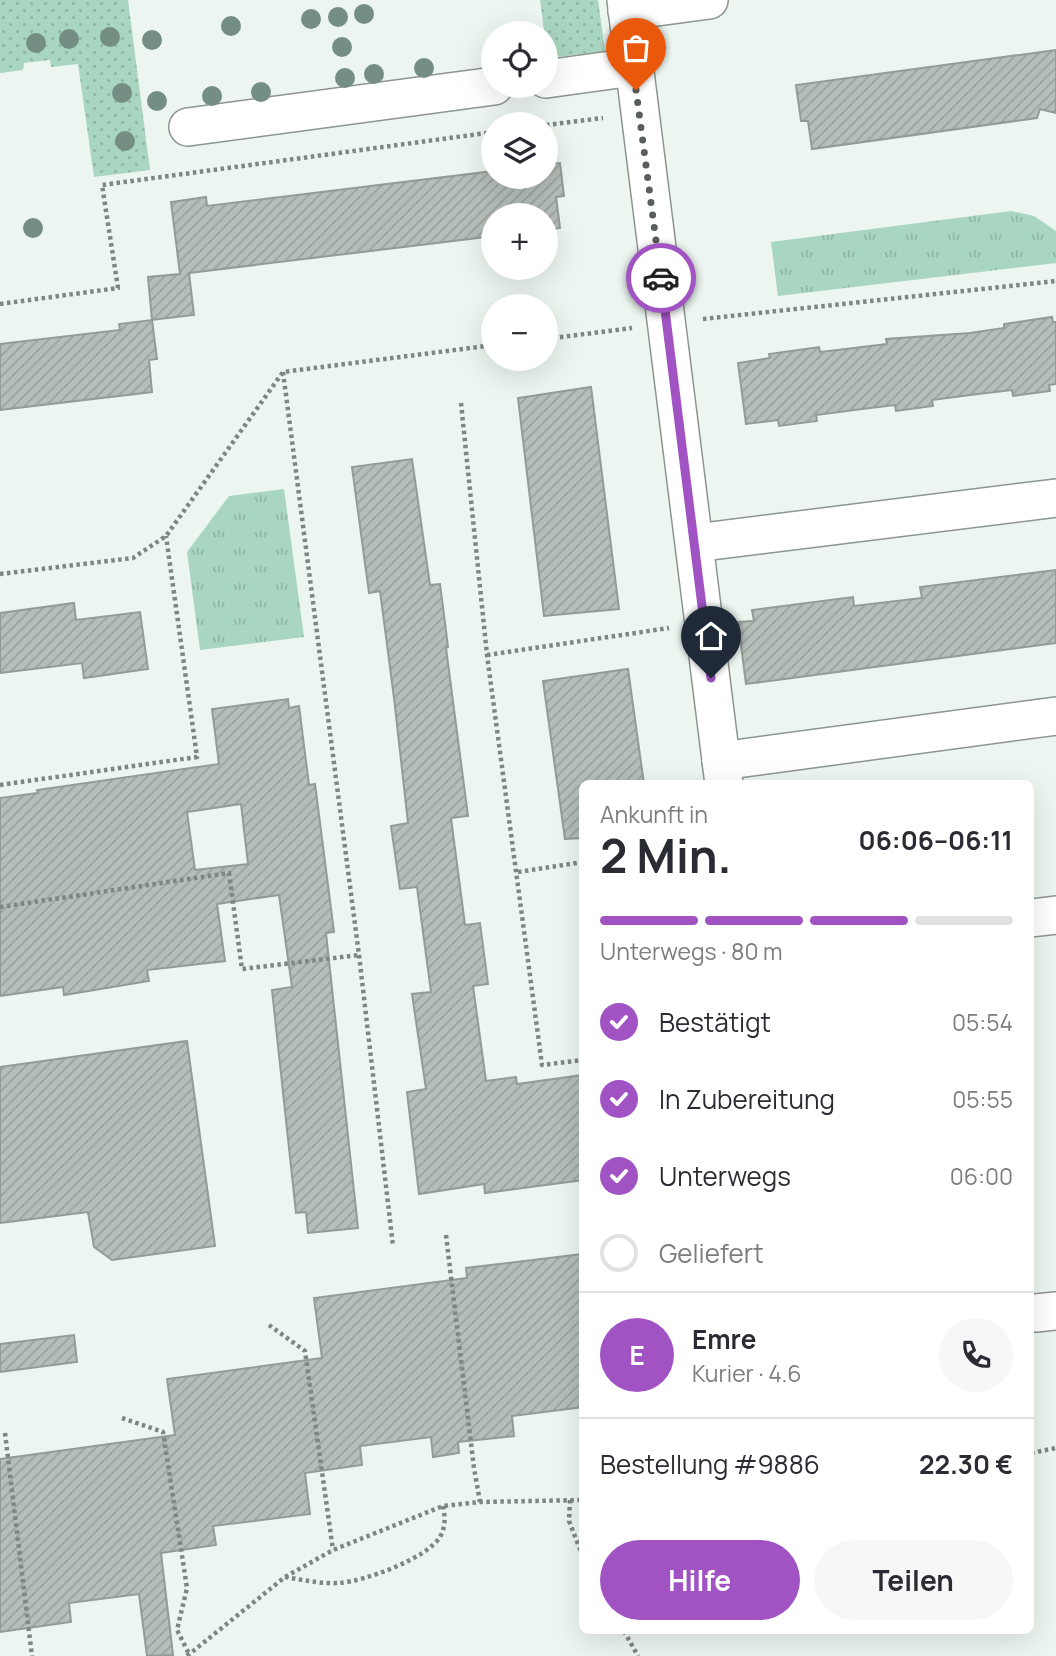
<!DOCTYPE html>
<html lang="de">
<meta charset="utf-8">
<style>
:root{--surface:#fff;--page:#f7f7f7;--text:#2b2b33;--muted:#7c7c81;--line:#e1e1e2;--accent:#a153c4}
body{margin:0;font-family:Manrope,sans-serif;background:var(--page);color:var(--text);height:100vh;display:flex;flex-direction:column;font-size:26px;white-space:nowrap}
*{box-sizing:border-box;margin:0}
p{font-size:23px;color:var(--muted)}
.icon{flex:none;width:38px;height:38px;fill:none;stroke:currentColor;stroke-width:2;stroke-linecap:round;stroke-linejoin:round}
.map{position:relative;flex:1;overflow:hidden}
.drawer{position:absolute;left:579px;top:780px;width:455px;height:854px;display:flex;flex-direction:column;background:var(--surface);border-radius:10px;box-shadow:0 7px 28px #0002}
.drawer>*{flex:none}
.buttons{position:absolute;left:481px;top:21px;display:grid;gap:14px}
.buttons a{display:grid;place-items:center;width:77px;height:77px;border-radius:50%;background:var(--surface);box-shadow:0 7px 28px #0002;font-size:35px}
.pin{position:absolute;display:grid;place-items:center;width:60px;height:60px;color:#fff;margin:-72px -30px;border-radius:50% 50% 50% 0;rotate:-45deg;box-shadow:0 0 7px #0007}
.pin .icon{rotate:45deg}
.courier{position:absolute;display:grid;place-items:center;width:70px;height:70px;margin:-35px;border:5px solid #a153c4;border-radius:50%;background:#fff;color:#222;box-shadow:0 2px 9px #0007}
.head em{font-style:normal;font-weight:700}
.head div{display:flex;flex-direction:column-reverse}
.head{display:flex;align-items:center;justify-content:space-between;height:119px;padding:0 21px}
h1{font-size:46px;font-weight:700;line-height:52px}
.bar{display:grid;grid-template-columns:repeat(4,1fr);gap:10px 7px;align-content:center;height:84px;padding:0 21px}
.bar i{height:9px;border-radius:5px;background:var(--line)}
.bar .current{background:var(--accent)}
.bar p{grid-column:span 4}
.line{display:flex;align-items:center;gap:18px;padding:0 21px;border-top:2px solid var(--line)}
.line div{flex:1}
.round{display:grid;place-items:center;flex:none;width:74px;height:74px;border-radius:37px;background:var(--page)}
ol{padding:0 21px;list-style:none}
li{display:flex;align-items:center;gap:21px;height:77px}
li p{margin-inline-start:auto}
li .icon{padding:7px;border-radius:50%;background:var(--accent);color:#fff;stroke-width:4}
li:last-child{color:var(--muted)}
li i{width:38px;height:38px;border:4px solid var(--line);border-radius:50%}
.button{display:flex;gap:14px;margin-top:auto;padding:14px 21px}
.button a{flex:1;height:80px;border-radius:42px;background:var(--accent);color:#fff;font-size:28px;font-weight:700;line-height:80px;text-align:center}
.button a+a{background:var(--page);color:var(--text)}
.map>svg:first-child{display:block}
</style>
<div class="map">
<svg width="1056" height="1656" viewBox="0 0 1056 1656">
<defs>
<pattern id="grass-dots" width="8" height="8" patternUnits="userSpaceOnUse" patternTransform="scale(1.75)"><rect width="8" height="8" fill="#a9d6c1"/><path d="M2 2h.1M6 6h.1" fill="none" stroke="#90b6a4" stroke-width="1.8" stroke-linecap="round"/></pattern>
<pattern id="park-tufts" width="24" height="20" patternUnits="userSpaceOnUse" patternTransform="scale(1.75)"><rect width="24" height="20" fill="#a9d6c1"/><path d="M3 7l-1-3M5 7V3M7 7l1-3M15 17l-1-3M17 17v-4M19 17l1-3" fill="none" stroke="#90b6a4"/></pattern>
<pattern id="building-hatch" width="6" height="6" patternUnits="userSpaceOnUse" patternTransform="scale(1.75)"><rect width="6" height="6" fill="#b5beb9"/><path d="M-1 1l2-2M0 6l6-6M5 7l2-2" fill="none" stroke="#9aa29e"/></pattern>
</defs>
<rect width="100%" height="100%" fill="#ecf5f0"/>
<g fill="url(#grass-dots)">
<path d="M0 0H128L150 170 94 177 78 64 51 67 50 60 24 63 23 70 0 73Z"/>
<path d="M540 0H598L605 51 548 58Z"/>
</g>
<g fill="url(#park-tufts)">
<path d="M1011 211 1034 216 1056 231V263L778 296 771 242Z"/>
<path d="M284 489 304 637 200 650 187 552 229 496Z"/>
</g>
<g fill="url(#building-hatch)" stroke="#939b97" stroke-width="2" fill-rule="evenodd">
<path d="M1056 50V113L1040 109 1037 118 812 149 808 121H801L796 85Z"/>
<path d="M560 163 564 196 556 197 560 228 546 230V215H494V236L189 273 194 315 152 320 148 277 180 274 171 202 206 197 207 206 494 171V177H546V164Z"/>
<path d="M1052 317 1053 322H1056V384L1049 385 1050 391 1013 396 1012 390 978 394 932 400 933 406 896 411 895 405 862 409 816 415 817 421 779 426 778 420 746 424 738 363 770 358 769 354 819 347 820 352 854 348 887 344 886 339 970 333 1004 328V324Z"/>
<path d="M152 320 157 359 149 360 152 392 0 410V344L120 330 119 324Z"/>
<path d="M591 387 619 609 544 616 518 398Z"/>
<path d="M412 459 430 585 440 584 444 615 448 647 446 648 468 816 451 818 465 925 480 923 488 984 473 986 486 1081 516 1077 517 1084 583 1075V1180L485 1193 484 1184 419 1194 407 1092 426 1089 412 994 431 992 417 887 400 889 391 826 408 823 394 698 380 591 369 593 352 467Z"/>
<path d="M1056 570V643L746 684 738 622 754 621 752 610 853 597 854 606 922 598 920 587Z"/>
<path d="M74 603 76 620 140 612 148 669 84 678 82 663 0 673V613Z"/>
<path d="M628 669 644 784H583V838L565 839 543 681Z"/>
<path d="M288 699 289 708 299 706 309 785 315 784 334 932 326 933 358 1228 308 1233 306 1212 296 1213 272 990 292 987 279 895 217 904 225 961 147 970 149 981 64 995 63 987 0 996V798L38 793 37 790 219 764 212 709ZM241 804 248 864 195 870 187 812Z"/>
<path d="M187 1041 215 1246 112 1260 94 1247 88 1212 0 1223V1067Z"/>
<path d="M583 1254V1407L512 1416 514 1436 458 1442 459 1453 433 1457 431 1437 360 1446 362 1465 305 1473 310 1514 213 1526 216 1545 161 1553 173 1655 147 1656 139 1594 69 1603 71 1622 0 1632V1459L175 1435 167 1379 322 1358 314 1298 467 1278 466 1268Z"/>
<path d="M74 1335 77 1362 0 1372V1344Z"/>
</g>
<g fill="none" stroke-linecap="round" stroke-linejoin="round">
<g stroke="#8d9591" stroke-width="40">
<g id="minor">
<path d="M626 0 724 784"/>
<path d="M627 11 709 0"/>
<path d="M546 79 633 67"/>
<path d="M188 127 494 86"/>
<path d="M695 543 1056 498"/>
<path d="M721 761 1056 716"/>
<path d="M1031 918 1056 915"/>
<path d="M1036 1313 1056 1311"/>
</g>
</g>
<g stroke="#7f8582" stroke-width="4.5" stroke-dasharray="3.5 3.5" stroke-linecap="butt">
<path d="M546 125 603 118"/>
<path d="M0 304 118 288 102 185 494 132"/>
<path d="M703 319 1056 281"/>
<path d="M546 339 632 328"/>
<path d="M283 372 359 955 393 1246"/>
<path d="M461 403 487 655 542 1065 583 1060"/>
<path d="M0 574 133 558 166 536 283 372 494 345"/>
<path d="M487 655 669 628"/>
<path d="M0 785 197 757 166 536"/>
<path d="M518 872 583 862"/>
<path d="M0 907 229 873 242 969 359 955"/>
<path d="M446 1235 474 1468 480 1502"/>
<path d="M269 1325 305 1351 333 1550"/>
<path d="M122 1418 163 1432 187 1588 177 1630 189 1654"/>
<path d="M5 1433 32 1656"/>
<path d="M1031 1453 1056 1448"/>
<path d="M570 1500 569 1521 583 1557"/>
<path d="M285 1577C303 1580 321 1584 339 1583 365 1581 426 1559 440 1537 446 1526 445 1517 443 1506"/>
<path d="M624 1631 638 1656"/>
<path d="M187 1656 285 1577 333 1550 443 1506 480 1502 583 1500"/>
</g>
<use href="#minor" stroke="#fff" stroke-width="37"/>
</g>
<g fill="#748e83">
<circle cx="364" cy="14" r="10"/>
<circle cx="338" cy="17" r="10"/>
<circle cx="311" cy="19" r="10"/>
<circle cx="231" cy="26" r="10"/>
<circle cx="110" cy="37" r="10"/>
<circle cx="69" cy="39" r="10"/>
<circle cx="152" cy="40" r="10"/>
<circle cx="36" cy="43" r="10"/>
<circle cx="342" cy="47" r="10"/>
<circle cx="424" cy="68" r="10"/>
<circle cx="374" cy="74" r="10"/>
<circle cx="345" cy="78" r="10"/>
<circle cx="261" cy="92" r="10"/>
<circle cx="122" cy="93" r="10"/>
<circle cx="212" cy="96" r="10"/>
<circle cx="157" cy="101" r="10"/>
<circle cx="125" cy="141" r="10"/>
<circle cx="33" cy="228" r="10"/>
</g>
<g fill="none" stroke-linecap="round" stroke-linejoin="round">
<path stroke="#595e5b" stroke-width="7" stroke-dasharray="0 12.6" d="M636 90 661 278"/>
<path stroke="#a153c4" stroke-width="9" d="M661 278 711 678"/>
</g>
</svg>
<div class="buttons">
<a><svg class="icon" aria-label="locate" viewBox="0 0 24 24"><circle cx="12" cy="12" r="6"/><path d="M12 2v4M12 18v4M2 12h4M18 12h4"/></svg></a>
<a><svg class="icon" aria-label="layers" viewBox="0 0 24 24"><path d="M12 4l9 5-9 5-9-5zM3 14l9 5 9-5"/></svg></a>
<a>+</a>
<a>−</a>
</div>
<div class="pin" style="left:636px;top:90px;background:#ea580c"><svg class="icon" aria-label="bag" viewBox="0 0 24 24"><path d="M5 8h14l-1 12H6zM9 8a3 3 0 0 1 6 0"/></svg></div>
<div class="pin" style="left:711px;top:678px;background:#1f2937"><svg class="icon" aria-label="home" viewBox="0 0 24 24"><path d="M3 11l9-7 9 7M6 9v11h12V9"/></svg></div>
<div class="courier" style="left:661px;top:278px"><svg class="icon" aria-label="car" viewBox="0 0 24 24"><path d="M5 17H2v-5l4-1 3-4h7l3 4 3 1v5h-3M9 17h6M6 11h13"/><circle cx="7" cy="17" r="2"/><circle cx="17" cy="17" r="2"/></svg></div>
<section class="drawer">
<div class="head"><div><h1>2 Min.</h1><p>Ankunft in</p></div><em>06:06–06:11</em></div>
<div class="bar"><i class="current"></i><i class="current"></i><i class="current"></i><i></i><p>Unterwegs · 80 m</p></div>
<ol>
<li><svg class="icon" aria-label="check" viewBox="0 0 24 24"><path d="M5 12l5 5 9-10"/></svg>Bestätigt<p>05:54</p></li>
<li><svg class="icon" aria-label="check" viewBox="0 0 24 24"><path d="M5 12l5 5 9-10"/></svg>In Zubereitung<p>05:55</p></li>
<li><svg class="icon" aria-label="check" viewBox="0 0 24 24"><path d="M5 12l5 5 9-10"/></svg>Unterwegs<p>06:00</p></li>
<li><i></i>Geliefert</li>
</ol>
<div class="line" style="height:126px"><b class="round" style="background:var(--accent);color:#fff">E</b><div><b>Emre</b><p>Kurier · 4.6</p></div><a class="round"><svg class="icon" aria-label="phone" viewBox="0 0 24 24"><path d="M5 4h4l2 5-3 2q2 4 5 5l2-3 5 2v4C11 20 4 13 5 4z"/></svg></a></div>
<div class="line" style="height:91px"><div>Bestellung #9886</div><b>22.30 €</b></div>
<div class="button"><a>Hilfe</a><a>Teilen</a></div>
</section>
</div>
